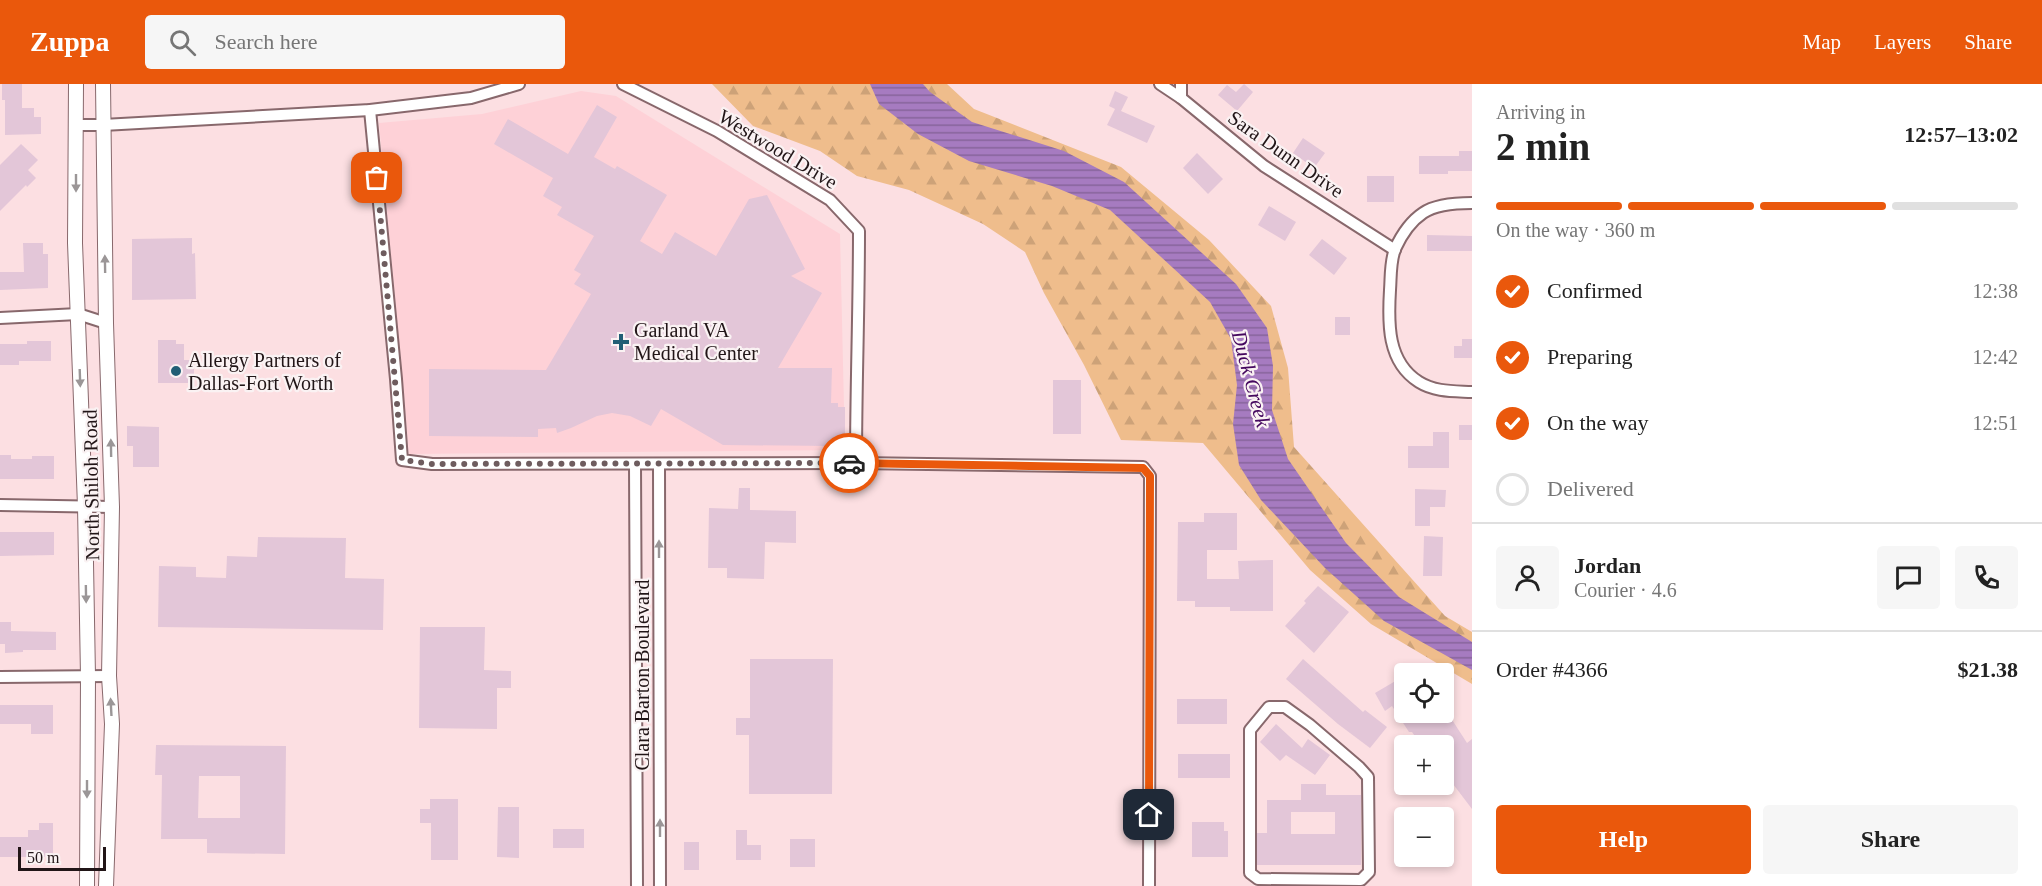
<!DOCTYPE html>
<meta charset="utf-8">
<style>
:root{--surface:#fff;--page:#f6f6f6;--text:#222;--muted:#767676;--line:#e0e0e0;--accent:#ea580c}
body{margin:0;font-family:"Times New Roman",serif;background:var(--page);color:var(--text);height:100vh;display:flex;flex-direction:column;font-size:22px;white-space:nowrap}
*{box-sizing:border-box;margin:0}
p{font-size:20px;color:var(--muted)}
.icon{flex:none;width:33px;height:33px;fill:none;stroke:currentColor;stroke-width:2;stroke-linecap:round;stroke-linejoin:round}
.map{position:relative;flex:1;overflow:hidden}
.drawer{display:flex;flex-direction:column;background:var(--surface);width:570px}
.drawer>*{flex:none}
.tools{position:absolute;left:1394px;top:579px;display:grid;gap:12px}
.tools a{display:grid;place-items:center;width:60px;height:60px;border-radius:6px;background:var(--surface);box-shadow:0 3px 9px #0003;font-size:30px}
.scale{position:absolute;left:18px;bottom:15px;width:88px;box-sizing:border-box;padding-left:6px;border:3px solid #211517;border-top:0;font-size:16px;line-height:21px;white-space:nowrap;color:#211517;-webkit-text-stroke:4px #faf2f3;paint-order:stroke}
.pin{position:absolute;display:grid;place-items:center;width:51px;height:51px;color:#fff;margin:-26px;border-radius:12px;box-shadow:0 3px 9px #0006}
.courier{position:absolute;display:grid;place-items:center;width:60px;height:60px;margin:-30px;border:4px solid #ea580c;border-radius:50%;background:#fff;color:#222;box-shadow:0 2px 8px #0007}
.summary em{font-style:normal;font-weight:700}
.summary div{display:flex;flex-direction:column-reverse}
.summary{display:flex;align-items:center;justify-content:space-between;height:102px;padding:0 24px}
h1{font-size:39px;font-weight:700;line-height:45px}
.bar{display:grid;grid-template-columns:repeat(4,1fr);gap:9px 6px;align-content:center;height:72px;padding:0 24px}
.bar i{height:8px;border-radius:4px;background:var(--line)}
.bar .current{background:var(--accent)}
.bar p{grid-column:span 4}
.line{display:flex;align-items:center;gap:15px;padding:0 24px;border-top:2px solid var(--line)}
.line div{flex:1}
.round{display:grid;place-items:center;flex:none;width:63px;height:63px;border-radius:6px;background:var(--page)}
ol{padding:0 24px;list-style:none}
li{display:flex;align-items:center;gap:18px;height:66px}
li p{margin-inline-start:auto}
li .icon{padding:6px;border-radius:50%;background:var(--accent);color:#fff;stroke-width:4}
li:last-child{color:var(--muted)}
li i{width:33px;height:33px;border:3px solid var(--line);border-radius:50%}
.action{display:flex;gap:12px;margin-top:auto;padding:12px 24px}
.action a{flex:1;height:69px;border-radius:6px;background:var(--accent);color:#fff;font-size:24px;font-weight:700;line-height:69px;text-align:center}
.action a+a{background:var(--page);color:var(--text)}
header{display:flex;align-items:center;gap:36px;box-sizing:border-box;height:84px;padding:0 30px;background:var(--accent);color:#fff}
header strong{font-size:28px}
nav{display:flex;gap:33px;margin-inline-start:auto;font-size:21px}
.search{width:420px;height:54px;background:var(--page);display:flex;align-items:center;gap:15px;box-sizing:border-box;padding:0 21px;border-radius:6px;color:var(--muted);font-size:22px}
main{display:flex;flex:1;min-height:0}
.map>svg:first-child{display:block}
</style>
<header>
<strong>Zuppa</strong>
<div class="search"><svg class="icon" aria-label="search" viewBox="0 0 24 24"><circle cx="10" cy="10" r="6"/><path d="M15 15l6 6"/></svg>Search here</div>
<nav><a>Map</a><a>Layers</a><a>Share</a></nav>
</header>
<main>
<div class="map">
<svg width="1472" height="802" viewBox="0 0 1472 802">
<defs>
<pattern id="forest-firs" width="22" height="20" patternUnits="userSpaceOnUse" patternTransform="scale(1.5)"><rect width="22" height="20" fill="#efbd8c"/><path d="M5 1l3.5 6h-7zM16 11l3.5 6h-7z" fill="#cda278"/></pattern>
<pattern id="water-rules" width="6" height="5" patternUnits="userSpaceOnUse" patternTransform="scale(1.5)"><rect width="6" height="5" fill="#a67bc0"/><path d="M0 2.5h6" fill="none" stroke="#87649b"/></pattern>
</defs>
<rect width="100%" height="100%" fill="#fcdfe2"/>
<path fill="#fed1d7" d="M581 7 616 12 840 150 845 366 409 370 379 39 482 30Z"/>
<path fill="url(#forest-firs)" d="M712 0H947L974 25 1121 83 1209 156 1271 222 1288 284 1294 363 1445 532 1472 548V600L1371 540 1310 486 1203 359 1121 356 1084 281 1044 209 1025 168 983 140 909 106 857 92 820 67 753 42Z"/>
<path fill="url(#water-rules)" d="M870 0H923L930 8 972 38 1064 67 1124 98 1236 200 1267 244 1273 282 1272 326 1288 375 1346 459 1399 513 1472 558V586L1384 537 1325 484 1261 416 1239 381 1233 340 1237 301 1231 255 1210 218 1110 126 1052 102 969 77 918 50 879 20Z"/>
<g fill="#e3c6d8" fill-rule="evenodd">
<path d="M2 0H22V24H34V33H41V50L5 51V16H2Z"/>
<path d="M1244 0 1253 8 1237 27 1218 11 1227 1 1236 8Z"/>
<path d="M1115 7 1128 13 1121 27 1155 42 1147 59 1107 41 1115 25 1109 22Z"/>
<path d="M597 21 617 33 594 73 615 85 617 82 667 111 640 157 662 170 675 148 716 172 749 115 767 111 805 185 791 192 822 209 778 284H832L831 319H838V323H845V356H838V359H831V362L723 361 661 325 651 342 630 332 612 329 597 332 571 344 557 349 556 344 538 345V353L429 352V285L546 286 591 210 574 200 581 190 574 186 594 152 557 131 562 123 543 112 553 94 494 60 508 35 568 70Z"/>
<path d="M1303 54 1325 69 1314 84 1293 69Z"/>
<path d="M21 60 38 76 28 86 36 94 27 103 26 101 0 127V81Z"/>
<path d="M1459 67H1472V87H1448V90H1419V72H1459Z"/>
<path d="M1197 69 1223 95 1208 110 1183 84Z"/>
<rect x="1367" y="92" width="27" height="26"/>
<path d="M1269 122 1296 138 1285 157 1258 141Z"/>
<path d="M1427 151 1472 152V167H1427Z"/>
<path d="M192 154V170L195 169 196 215 132 216V155Z"/>
<path d="M1322 155 1347 174 1334 191 1309 171Z"/>
<path d="M23 159H43V170H48V204L0 206V188H24Z"/>
<rect x="1335" y="233" width="15" height="18"/>
<path d="M1462 255H1472V274H1454V262H1462Z"/>
<path d="M158 256H176V260H184V276H194V299H158Z"/>
<path d="M27 257H51V277H19V281H0V260H27Z"/>
<rect x="1053" y="296" width="28" height="54"/>
<rect x="1459" y="341" width="13" height="15"/>
<path d="M127 342 159 343V383H133V362H127Z"/>
<path d="M1433 348H1449V384H1408V362H1433Z"/>
<path d="M0 371H11V375H32V372H54V395H0Z"/>
<path d="M739 404H750V426L796 427V459L765 458 764 495 727 494V484H708L709 424 738 425Z"/>
<path d="M1415 405 1446 406 1445 423H1430V442H1415Z"/>
<path d="M1204 429H1237V466H1207V495H1239L1238 477 1273 476V527H1230V523H1195V517H1177L1178 438H1204Z"/>
<path d="M0 448H54V471L0 472Z"/>
<path d="M1424 452 1443 453 1442 492H1423Z"/>
<path d="M258 453 346 454 345 494 384 495 383 546 158 543 159 482 196 483V493L226 494 227 472 257 473Z"/>
<path d="M1318 502 1349 528 1314 569 1285 542 1306 519 1304 517Z"/>
<path d="M0 538H11V547L56 548V566H23V568L5 569V560H0Z"/>
<path d="M420 543H485L484 586 511 587V604H497V645L419 644Z"/>
<path d="M750 575H833L832 710H749V651H736V634H750Z"/>
<path d="M1303 575 1363 628 1365 626 1387 643 1370 664 1338 640 1286 595Z"/>
<path d="M1404 592V628H1447L1467 659 1472 655V725L1450 696 1448 698 1443 691V662H1422L1412 648H1409L1392 622 1385 627 1375 609Z"/>
<rect x="1177" y="615" width="50" height="25"/>
<path d="M0 621H53V650H31V640H0Z"/>
<path d="M1276 640 1302 664 1308 655 1330 671 1315 691 1286 671 1280 677 1260 658Z"/>
<path d="M156 661 286 662 285 770 207 769V755H161L162 691H155ZM199 692H240V734H198Z"/>
<rect x="1178" y="670" width="52" height="24"/>
<path d="M1301 700H1326V711H1361V781H1257V749H1267V716H1301ZM1291 728H1335V750H1291Z"/>
<path d="M430 715H458V776H431V739H420V725H430Z"/>
<path d="M498 723H519V774L497 773Z"/>
<path d="M1192 738H1224V747H1228V773H1192Z"/>
<path d="M39 739H53V773H0V753H28V746H39Z"/>
<rect x="553" y="745" width="31" height="19"/>
<path d="M736 746H747V761H761V776H736Z"/>
<rect x="790" y="755" width="25" height="28"/>
<rect x="684" y="758" width="15" height="28"/>
</g>
<g fill="none" stroke-linecap="round" stroke-linejoin="round">
<g stroke="#88686c" stroke-width="14">
<g id="minor">
<path d="M623 0 717 47 830 116 859 147C859 225 856 302 856 379"/>
<path d="M1160 0 1181 14 1264 82 1395 166"/>
<path d="M1181 0V14"/>
<path d="M370 26 396 295 402 376 432 380 856 379 1143 383 1150 392 1149 802"/>
<path d="M76 41H103L370 26 471 14 519 0"/>
<path d="M1472 119C1457 119 1436 120 1423 129 1411 137 1401 152 1395 165 1390 178 1391 193 1390 206 1388 239 1387 278 1419 298 1435 308 1453 307 1472 308"/>
<path d="M0 234 78 230 106 239"/>
<path d="M635 380 637 802"/>
<path d="M659 380 660 802"/>
<path d="M0 421 112 423"/>
<path d="M0 593 109 592"/>
<path d="M1269 623H1285L1310 641 1359 683 1368 693 1369 788 1361 796 1258 795 1250 789V646Z"/>
</g>
</g>
<g stroke="#88686c" stroke-width="16">
<g id="secondary">
<path d="M76 0 75 159 85 422 88 592 87 802"/>
<path d="M103 0 106 239 112 423 109 592 112 640 106 802"/>
</g>
</g>
<use href="#minor" stroke="#fff" stroke-width="10"/>
<use href="#secondary" stroke="#fff" stroke-width="14"/>
</g>
<defs><path id="oneway-solid" d="M-6-.8H1V-3.2L6.5 0L1 3.2V.8H-6Z" transform="scale(1.5)"/></defs>
<g fill="#9b9697">
<use href="#oneway-solid" transform="translate(76 99) rotate(90)"/>
<use href="#oneway-solid" transform="translate(105 180) rotate(-91)"/>
<use href="#oneway-solid" transform="translate(80 294) rotate(88)"/>
<use href="#oneway-solid" transform="translate(111 364) rotate(-91)"/>
<use href="#oneway-solid" transform="translate(659 465) rotate(-90)"/>
<use href="#oneway-solid" transform="translate(86 510) rotate(89)"/>
<use href="#oneway-solid" transform="translate(111 623) rotate(-93)"/>
<use href="#oneway-solid" transform="translate(87 705) rotate(90)"/>
<use href="#oneway-solid" transform="translate(660 744) rotate(-90)"/>
</g>
<g fill="none" stroke-linecap="round" stroke-linejoin="round">
<path stroke="#6e5c5e" stroke-width="6" stroke-dasharray="0 10.8" d="M377 94 402 376 432 380 849 379"/>
<path stroke="#ea580c" stroke-width="8" d="M849 379 1143 384 1150 392 1149 731"/>
</g>
<g fill="#215e75" stroke="#faf2f3" stroke-width="2">
<path d="M618 249h6v6h6v6h-6v6h-6v-6h-6v-6h6z"/>
<circle cx="176" cy="287" r="6"/>
</g>
<g text-anchor="middle" stroke-width="4.5" stroke-linejoin="round" paint-order="stroke">
<g font-size="20" fill="#211517" stroke="#faf2f3">
<text transform="translate(778 65) rotate(31)" y="7">Westwood Drive</text>
<text transform="translate(1286 70) rotate(35)" y="7">Sara Dunn Drive</text>
<text transform="translate(91 401) rotate(-91)" y="7">North Shiloh Road</text>
<text transform="translate(642 591) rotate(-90)" y="7">Clara Barton Boulevard</text>
</g>
<g font-size="20" fill="#211517" stroke="#faf2f3" text-anchor="start">
<text x="634" y="253">Garland VA<tspan x="634" dy="23">Medical Center</tspan></text>
<text x="188" y="283">Allergy Partners of<tspan x="188" dy="23">Dallas-Fort Worth</tspan></text>
</g>
<g font-size="21" font-style="italic" fill="#44075e" stroke="#faf2f3">
<text transform="translate(1251 295) rotate(75)" y="7">Duck Creek</text>
</g>
</g>
</svg>
<div class="tools">
<a><svg class="icon" aria-label="locate" viewBox="0 0 24 24"><circle cx="12" cy="12" r="6"/><path d="M12 2v4M12 18v4M2 12h4M18 12h4"/></svg></a>
<a>+</a>
<a>−</a>
</div>
<div class="scale">50 m</div>
<div class="pin" style="left:377px;top:94px;background:#ea580c"><svg class="icon" aria-label="bag" viewBox="0 0 24 24"><path d="M5 8h14l-1 12H6zM9 8a3 3 0 0 1 6 0"/></svg></div>
<div class="pin" style="left:1149px;top:731px;background:#1f2937"><svg class="icon" aria-label="home" viewBox="0 0 24 24"><path d="M3 11l9-7 9 7M6 9v11h12V9"/></svg></div>
<div class="courier" style="left:849px;top:379px"><svg class="icon" aria-label="car" viewBox="0 0 24 24"><path d="M5 17H2v-5l4-1 3-4h7l3 4 3 1v5h-3M9 17h6M6 11h13"/><circle cx="7" cy="17" r="2"/><circle cx="17" cy="17" r="2"/></svg></div>
</div>
<section class="drawer">
<div class="summary"><div><h1>2 min</h1><p>Arriving in</p></div><em>12:57–13:02</em></div>
<div class="bar"><i class="current"></i><i class="current"></i><i class="current"></i><i></i><p>On the way · 360 m</p></div>
<ol>
<li><svg class="icon" aria-label="check" viewBox="0 0 24 24"><path d="M5 12l5 5 9-10"/></svg>Confirmed<p>12:38</p></li>
<li><svg class="icon" aria-label="check" viewBox="0 0 24 24"><path d="M5 12l5 5 9-10"/></svg>Preparing<p>12:42</p></li>
<li><svg class="icon" aria-label="check" viewBox="0 0 24 24"><path d="M5 12l5 5 9-10"/></svg>On the way<p>12:51</p></li>
<li><i></i>Delivered</li>
</ol>
<div class="line" style="height:108px"><a class="round"><svg class="icon" aria-label="person" viewBox="0 0 24 24"><circle cx="12" cy="8" r="4"/><path d="M4 21q1-7 8-7t8 7"/></svg></a><div><b>Jordan</b><p>Courier · 4.6</p></div><a class="round"><svg class="icon" aria-label="chat" viewBox="0 0 24 24"><path d="M4 5h16v11H9l-5 4z"/></svg></a><a class="round"><svg class="icon" aria-label="phone" viewBox="0 0 24 24"><path d="M5 4h4l2 5-3 2q2 4 5 5l2-3 5 2v4C11 20 4 13 5 4z"/></svg></a></div>
<div class="line" style="height:78px"><div>Order #4366</div><b>$21.38</b></div>
<div class="action"><a>Help</a><a>Share</a></div>
</section>
</main>
